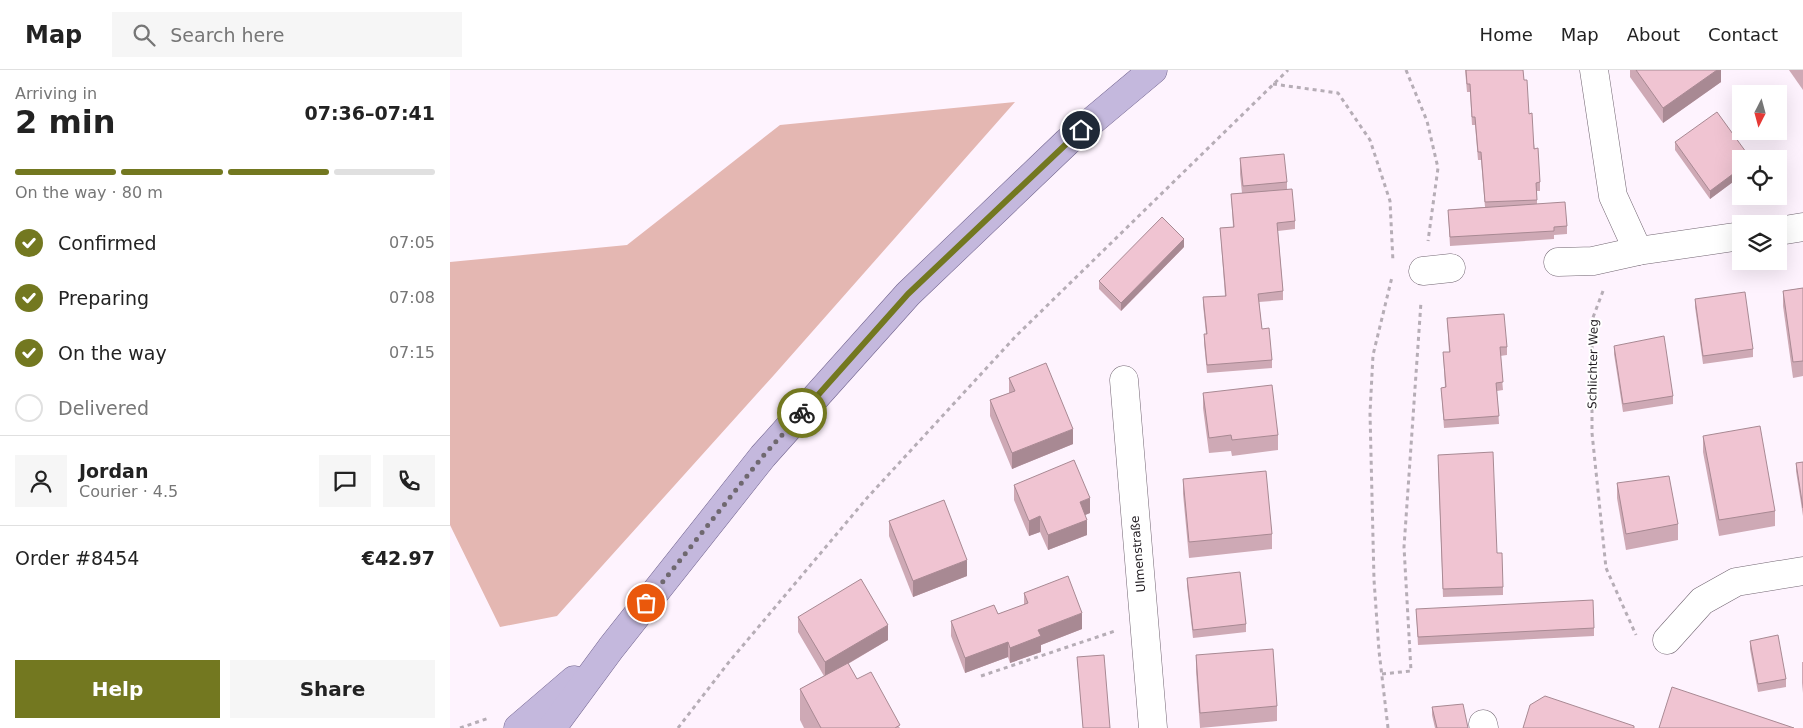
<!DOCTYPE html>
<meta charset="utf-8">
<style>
:root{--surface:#fff;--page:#f6f6f6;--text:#222;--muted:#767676;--line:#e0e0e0;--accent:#737820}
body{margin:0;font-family:"DejaVu Sans",sans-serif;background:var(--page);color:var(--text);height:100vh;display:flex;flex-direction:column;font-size:19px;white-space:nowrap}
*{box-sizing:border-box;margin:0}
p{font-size:16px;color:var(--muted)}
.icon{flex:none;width:28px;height:28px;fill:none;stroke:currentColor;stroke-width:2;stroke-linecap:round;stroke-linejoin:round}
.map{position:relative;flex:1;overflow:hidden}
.drawer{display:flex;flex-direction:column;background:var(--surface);width:450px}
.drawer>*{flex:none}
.needle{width:32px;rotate:186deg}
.buttons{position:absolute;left:1282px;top:15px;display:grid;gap:10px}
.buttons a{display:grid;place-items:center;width:55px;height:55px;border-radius:0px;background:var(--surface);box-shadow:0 5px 20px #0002;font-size:25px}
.pin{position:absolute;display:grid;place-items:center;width:42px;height:42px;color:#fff;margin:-21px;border:2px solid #fff;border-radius:50%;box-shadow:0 1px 5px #0007}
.courier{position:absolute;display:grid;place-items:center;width:50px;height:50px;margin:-25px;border:4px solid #737820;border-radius:50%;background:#fff;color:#222;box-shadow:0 1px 6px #0007}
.summary em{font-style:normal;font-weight:700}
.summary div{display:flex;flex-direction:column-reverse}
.summary{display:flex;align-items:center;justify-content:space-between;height:85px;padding:0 15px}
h1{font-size:32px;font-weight:700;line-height:38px}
.bar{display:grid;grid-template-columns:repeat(4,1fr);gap:8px 5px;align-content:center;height:60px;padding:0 15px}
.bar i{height:6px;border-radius:4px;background:var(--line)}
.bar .on{background:var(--accent)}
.bar p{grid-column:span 4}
.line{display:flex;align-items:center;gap:12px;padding:0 15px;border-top:1px solid var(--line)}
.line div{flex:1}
.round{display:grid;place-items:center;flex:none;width:52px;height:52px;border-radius:0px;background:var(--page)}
ol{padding:0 15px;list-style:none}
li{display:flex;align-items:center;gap:15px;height:55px}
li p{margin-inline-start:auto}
li .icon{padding:5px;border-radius:50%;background:var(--accent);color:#fff;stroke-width:4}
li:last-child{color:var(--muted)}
li i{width:28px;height:28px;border:2px solid var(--line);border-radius:50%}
.action{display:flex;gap:10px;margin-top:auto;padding:10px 15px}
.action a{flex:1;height:58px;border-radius:0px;background:var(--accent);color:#fff;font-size:20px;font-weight:700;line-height:58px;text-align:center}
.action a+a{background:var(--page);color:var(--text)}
header{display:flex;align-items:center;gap:30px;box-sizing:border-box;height:70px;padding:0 25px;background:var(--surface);border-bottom:1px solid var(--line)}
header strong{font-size:24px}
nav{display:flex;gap:28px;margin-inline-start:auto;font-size:18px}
.search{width:350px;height:45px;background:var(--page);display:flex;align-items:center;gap:12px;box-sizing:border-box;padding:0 18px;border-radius:0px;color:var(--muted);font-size:19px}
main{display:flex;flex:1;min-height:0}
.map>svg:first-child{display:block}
</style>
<header>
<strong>Map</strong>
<div class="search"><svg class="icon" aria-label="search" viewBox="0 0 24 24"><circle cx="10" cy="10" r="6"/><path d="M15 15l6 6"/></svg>Search here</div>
<nav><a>Home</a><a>Map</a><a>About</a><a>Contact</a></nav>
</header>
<main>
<section class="drawer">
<div class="summary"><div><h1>2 min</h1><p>Arriving in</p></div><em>07:36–07:41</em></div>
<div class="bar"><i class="on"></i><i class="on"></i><i class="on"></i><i></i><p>On the way · 80 m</p></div>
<ol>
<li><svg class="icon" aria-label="check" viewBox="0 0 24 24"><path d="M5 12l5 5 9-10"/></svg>Confirmed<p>07:05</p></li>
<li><svg class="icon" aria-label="check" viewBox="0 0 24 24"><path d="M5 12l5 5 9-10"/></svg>Preparing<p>07:08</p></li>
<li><svg class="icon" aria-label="check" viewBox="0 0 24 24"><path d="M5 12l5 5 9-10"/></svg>On the way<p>07:15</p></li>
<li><i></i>Delivered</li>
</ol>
<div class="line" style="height:90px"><a class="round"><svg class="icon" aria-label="person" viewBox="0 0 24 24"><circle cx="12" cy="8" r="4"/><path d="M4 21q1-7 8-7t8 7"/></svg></a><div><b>Jordan</b><p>Courier · 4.5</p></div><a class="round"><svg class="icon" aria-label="chat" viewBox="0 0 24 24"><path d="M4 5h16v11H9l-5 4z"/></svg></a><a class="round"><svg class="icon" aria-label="phone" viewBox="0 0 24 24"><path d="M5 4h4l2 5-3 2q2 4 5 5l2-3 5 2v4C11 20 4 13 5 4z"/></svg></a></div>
<div class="line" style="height:65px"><div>Order #8454</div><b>€42.97</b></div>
<div class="action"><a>Help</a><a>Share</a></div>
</section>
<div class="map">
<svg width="1353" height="658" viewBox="0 0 1353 658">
<rect width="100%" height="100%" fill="#fef3fe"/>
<path fill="#e4b7b2" d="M565 32 324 305 107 546 50 557 0 455V192L177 175 330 55Z"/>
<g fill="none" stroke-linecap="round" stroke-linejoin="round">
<g stroke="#726672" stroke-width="29">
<g id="minor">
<path d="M1144 0 1163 126 1188 181"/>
<path d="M1329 161 1353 157"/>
<path d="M1108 192 1143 191 1188 181 1291 166"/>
<path d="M973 201 1001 198"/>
<path d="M674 310 703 658"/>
<path d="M1217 570 1252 531 1286 512 1353 501"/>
<path d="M1033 654 1034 658"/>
</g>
</g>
<g stroke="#71638d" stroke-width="29">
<g id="major">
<path d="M68 658 124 610"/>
<path d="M102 658 161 578 313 386 458 224 617 72 703 0"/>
</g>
</g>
<g stroke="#b6adb6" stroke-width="3" stroke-dasharray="4 4" stroke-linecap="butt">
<path d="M956 0 977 51 988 98 978 171"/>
<path d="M823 14 888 23 920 70 940 131 943 192"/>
<path d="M1153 221 1142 250V363L1156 498 1186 565"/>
<path d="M932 604 961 601 954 477 971 232"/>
<path d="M531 606 665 561"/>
<path d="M10 658 39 648"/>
<path d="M228 658 279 592 417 428 566 266 838 0"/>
<path d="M938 658 929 581 924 510 920 343 923 285 942 207"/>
</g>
<use href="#minor" stroke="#fff" stroke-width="28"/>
<use href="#major" stroke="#c4b8dd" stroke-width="28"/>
</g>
<g fill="#cea9b5">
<path d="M1015 0H1073L1074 10 1090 112V121H1087V134L1117 156V164L1104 165V169L1000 176 998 140 1035 137 1031 90H1028L1025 55H1022L1020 22H1017Z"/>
<path d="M1180 0H1271V12L1213 53 1180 7Z"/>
<path d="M1339 0H1353V20Z"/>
<path d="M1225 72 1291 89V106L1260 129 1225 80Z"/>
<path d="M790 88 837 112V119L845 151V159L828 161 833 221V230L809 232 812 259 822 290V298L757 303 754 273V264H756L753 235V227L775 226 770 158 783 157 781 124 792 123 790 104Z"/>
<path d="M734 177 671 241 649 219V211Z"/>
<path d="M1353 218V306L1343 308 1333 236V221Z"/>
<path d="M1245 229 1303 279V287L1253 294 1245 237Z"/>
<path d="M997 248 1057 277V285L1050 286 1053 320 1047 321 1049 354 994 358 991 318 995 317 993 282H999Z"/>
<path d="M1164 276 1223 326V334L1173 342 1164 284Z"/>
<path d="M559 308 623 374 562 399 540 346V330L559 323Z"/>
<path d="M753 323 828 365V380L782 386 781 381 759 383 753 338Z"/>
<path d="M1253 366 1325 441V456L1269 466 1253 382Z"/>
<path d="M1353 392V446L1346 401V393Z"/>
<path d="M988 393 1047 483 1053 517V525L993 527Z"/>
<path d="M733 409 822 464V479L739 488 733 424Z"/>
<path d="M1167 413 1228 454V470L1176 480 1167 428Z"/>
<path d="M564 415 640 443 635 445 637 465 598 480 590 462 579 466 564 430Z"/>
<path d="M439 451 517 506 463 527 439 466Z"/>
<path d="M737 508 796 554V562L743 568 737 516Z"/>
<path d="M574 523 632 559 591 575V582L560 593 558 587 515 603 501 566V551L548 544 574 535Z"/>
<path d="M966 539 1144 558V566L968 575Z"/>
<path d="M348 547 438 570 398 594 407 609 450 658H354L350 650V619L374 606 348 562Z"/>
<path d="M1300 571 1336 609V617L1308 622 1300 579Z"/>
<path d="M746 585 827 636V651L750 658 746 601Z"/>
<path d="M627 587 660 658H633Z"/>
<path d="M1352 592H1353V623L1352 613Z"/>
<path d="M982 637 1018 658H985L982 645Z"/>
</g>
<g fill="#a88993">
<path d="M1267 0H1271V12L1213 53V38Z"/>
<path d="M1291 98V106L1260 129V121Z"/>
<path d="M734 169V177L671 241V233Z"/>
<path d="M623 359V374L562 399V383Z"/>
<path d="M640 428V443L630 447V432Z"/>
<path d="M590 446V462L579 466V451Z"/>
<path d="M637 450V465L598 480V465Z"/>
<path d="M517 490V506L463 527V511Z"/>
<path d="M632 543V559L591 575V582L560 593V578L588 560Z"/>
<path d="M438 555V570L375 607V592Z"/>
<path d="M558 572V587L515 603V588Z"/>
</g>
<g fill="#f0c4d2" stroke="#a88993">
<path d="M1016 0H1073L1074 10H1077L1079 44 1082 43 1084 79 1088 78 1090 112 1086 113 1087 130 1035 132 1031 82H1028L1025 47H1022L1020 14H1017Z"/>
<path d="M1186 0H1267L1213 38Z"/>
<path d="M1267 42 1301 89H1291V98L1260 121 1225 72Z"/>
<path d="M834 84 837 112 793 116 790 88Z"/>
<path d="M842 119 845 151 827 153 833 221 808 224 812 259 819 258 822 290 757 295 754 264H757L753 227 776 226 770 158 784 157 781 124Z"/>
<path d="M1115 132 1117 156 1104 157V161L1000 167 998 140Z"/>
<path d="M712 147 734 169 671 233 649 211Z"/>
<path d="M1353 218V291L1343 292 1333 221Z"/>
<path d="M1295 222 1303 279 1253 286 1245 229Z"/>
<path d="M1054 244 1057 277H1050L1053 312 1046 313 1049 346 994 350 991 318 996 317 993 282H1000L997 248Z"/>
<path d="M1214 266 1223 326 1173 334 1164 276Z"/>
<path d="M596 293 623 359 562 383 540 330 565 321 559 308Z"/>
<path d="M822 315 828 365 782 370 781 365 759 368 753 323Z"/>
<path d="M1310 356 1325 441 1269 450 1253 366Z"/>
<path d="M1043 382 1047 483H1052L1053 517 993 519 988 385Z"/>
<path d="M624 390 640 428 630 432 637 450 598 465 590 446 579 451 564 415Z"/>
<path d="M1353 392V438L1346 393Z"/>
<path d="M816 401 822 464 739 472 733 409Z"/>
<path d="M1219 406 1228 454 1176 464 1167 413Z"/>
<path d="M494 430 517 490 463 511 439 451Z"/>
<path d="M790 502 796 554 743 560 737 508Z"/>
<path d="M618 506 632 543 588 560 591 566 560 578 558 572 515 588 501 551 544 535 548 544 578 533 574 523Z"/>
<path d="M411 509 438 555 375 592 348 547Z"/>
<path d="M1143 530 1144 558 968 567 966 539Z"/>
<path d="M1328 565 1336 609 1308 614 1300 571Z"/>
<path d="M823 579 827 636 750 643 746 585Z"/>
<path d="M654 585 660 658H633L627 587Z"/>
<path d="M398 593 407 609 421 602 450 655 445 658H371L350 619Z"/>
<path d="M1222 617 1344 658H1209Z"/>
<path d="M1095 626 1184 656V658H1073L1080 635Z"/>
<path d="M1013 634 1018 658H987L982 637Z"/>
</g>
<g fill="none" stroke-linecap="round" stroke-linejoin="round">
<path stroke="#6f686f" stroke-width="5" stroke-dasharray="0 9" d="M196 533 313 386 352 343"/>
<path stroke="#737820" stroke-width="6" d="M352 343 458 224 631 60"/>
</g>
<g text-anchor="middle" stroke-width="4" stroke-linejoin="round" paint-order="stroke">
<g font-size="12" fill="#221d22" stroke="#fff">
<text transform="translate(1143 294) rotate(-89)" y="4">Schlichter Weg</text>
<text transform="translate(688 484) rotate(-95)" y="4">Ulmenstraße</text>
</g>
</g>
</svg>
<div class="buttons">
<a><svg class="needle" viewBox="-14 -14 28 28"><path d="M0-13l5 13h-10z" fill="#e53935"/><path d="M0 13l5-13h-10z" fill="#767676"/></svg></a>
<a><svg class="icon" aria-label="locate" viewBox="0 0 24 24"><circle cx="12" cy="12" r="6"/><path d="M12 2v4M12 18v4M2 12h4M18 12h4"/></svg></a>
<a><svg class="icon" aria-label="layers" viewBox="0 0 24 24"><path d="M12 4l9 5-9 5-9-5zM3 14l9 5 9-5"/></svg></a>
</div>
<div class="pin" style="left:196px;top:533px;background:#ea580c"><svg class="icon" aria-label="bag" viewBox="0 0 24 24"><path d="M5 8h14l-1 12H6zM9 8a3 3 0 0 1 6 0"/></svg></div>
<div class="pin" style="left:631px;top:60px;background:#1f2937"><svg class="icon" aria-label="home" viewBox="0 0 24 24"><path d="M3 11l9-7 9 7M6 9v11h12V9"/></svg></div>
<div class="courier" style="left:352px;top:343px"><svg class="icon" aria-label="bike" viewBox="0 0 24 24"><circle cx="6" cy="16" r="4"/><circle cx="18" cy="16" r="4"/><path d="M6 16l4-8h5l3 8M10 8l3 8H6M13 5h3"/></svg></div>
</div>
</main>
